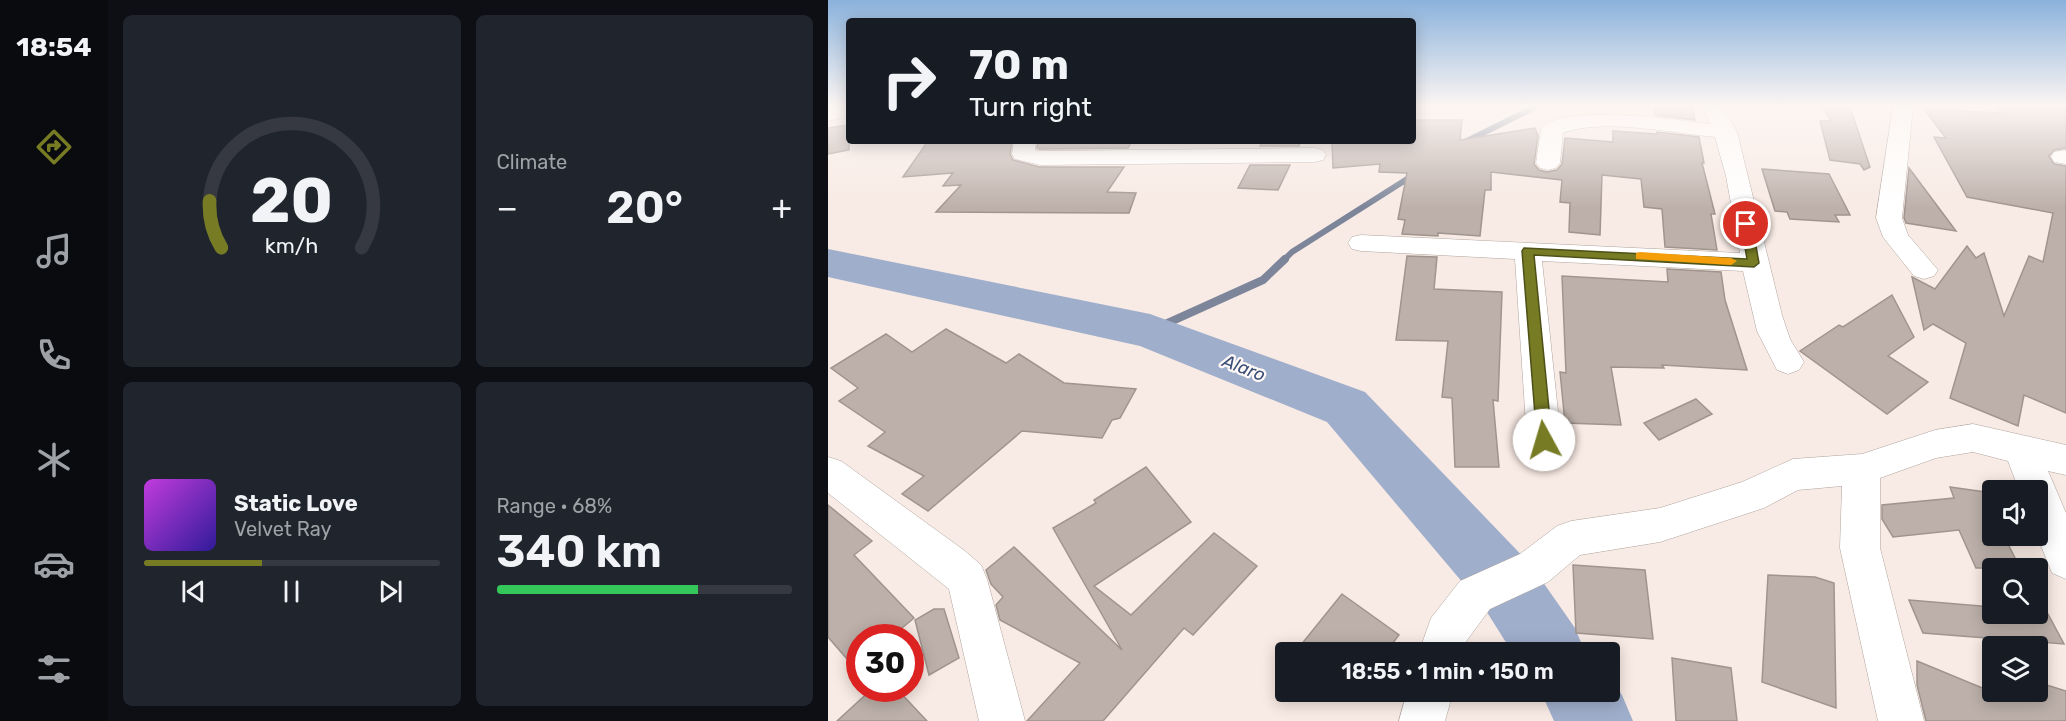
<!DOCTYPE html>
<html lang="en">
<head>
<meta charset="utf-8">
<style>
  body { margin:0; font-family:Rubik,sans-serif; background:#20242c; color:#f1f3f6; height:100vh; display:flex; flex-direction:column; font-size:22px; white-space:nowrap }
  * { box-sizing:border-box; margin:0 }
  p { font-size:20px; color:#9ea1a6 }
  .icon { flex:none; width:33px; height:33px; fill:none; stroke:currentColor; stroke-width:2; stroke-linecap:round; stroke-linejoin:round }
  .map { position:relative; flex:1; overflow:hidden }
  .panel { display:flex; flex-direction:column; gap:15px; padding:15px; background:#0d0f14; width:720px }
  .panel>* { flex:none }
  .banner { position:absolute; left:18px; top:18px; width:570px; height:126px; border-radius:6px; box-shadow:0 3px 15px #0003; background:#171b24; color:#f1f3f6; overflow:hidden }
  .buttons { position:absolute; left:1154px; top:480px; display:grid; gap:12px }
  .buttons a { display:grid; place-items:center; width:66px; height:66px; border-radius:6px; background:#171b24; box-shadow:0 3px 15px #0003; font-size:30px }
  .speed { position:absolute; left:18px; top:624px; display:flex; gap:12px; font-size:30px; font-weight:700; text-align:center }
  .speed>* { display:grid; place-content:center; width:78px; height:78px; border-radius:50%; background:#171b24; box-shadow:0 3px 15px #0003; line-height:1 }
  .speed .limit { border:9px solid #d22; background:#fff; color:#111 }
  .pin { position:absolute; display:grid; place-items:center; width:51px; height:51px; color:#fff; margin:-26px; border:3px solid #fff; border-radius:50%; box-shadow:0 2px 6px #0007 }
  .me { position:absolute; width:66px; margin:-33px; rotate:354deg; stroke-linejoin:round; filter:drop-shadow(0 0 4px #0008) }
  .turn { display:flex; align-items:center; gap:21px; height:126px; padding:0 24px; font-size:27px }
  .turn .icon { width:78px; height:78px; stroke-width:2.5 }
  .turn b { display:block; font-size:42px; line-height:51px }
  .big { font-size:45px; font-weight:600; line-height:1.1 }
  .panel .tile { flex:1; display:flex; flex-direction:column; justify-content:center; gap:9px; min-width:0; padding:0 21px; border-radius:9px; background:#20242c }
  .panel .dial { align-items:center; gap:0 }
  .dial svg { height:156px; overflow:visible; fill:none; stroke:#363941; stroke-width:7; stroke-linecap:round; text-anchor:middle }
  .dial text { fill:#f1f3f6; stroke:none }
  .song { display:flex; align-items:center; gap:18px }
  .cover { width:72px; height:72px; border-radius:9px; background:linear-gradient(135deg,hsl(290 70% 55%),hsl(250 70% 35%)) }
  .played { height:6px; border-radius:3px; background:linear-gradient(90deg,#767b24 40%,#363941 40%) }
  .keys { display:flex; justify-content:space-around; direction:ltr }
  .heat { display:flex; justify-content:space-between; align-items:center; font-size:33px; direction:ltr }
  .charge { height:9px; border-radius:4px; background:linear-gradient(90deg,#34c759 68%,#363941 0) }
  .panel .tiles { flex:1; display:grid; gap:15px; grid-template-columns:repeat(2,1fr) }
  .trip { position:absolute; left:447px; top:642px; width:345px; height:60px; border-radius:6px; background:#171b24; box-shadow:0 3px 15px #0003; font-weight:600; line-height:60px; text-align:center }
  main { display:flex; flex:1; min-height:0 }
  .menu { display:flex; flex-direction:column; width:108px; justify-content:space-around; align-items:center; background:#090b0e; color:#9ea1a6 }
  .menu .icon { width:42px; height:42px }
  .menu .current { color:#767b24 }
  .menu b { font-size:27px; color:#f1f3f6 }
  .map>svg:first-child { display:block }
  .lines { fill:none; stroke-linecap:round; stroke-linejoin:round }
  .stream-far1 { stroke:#7c8599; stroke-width:6 }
  .stream { stroke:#7c8599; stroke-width:8 }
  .river { fill:#9faecb; fill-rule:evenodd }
  .building { fill:#bdb0aa; stroke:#a0948e; stroke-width:1.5 }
  .minor-casing { stroke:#b0a49e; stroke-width:1 }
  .minor { fill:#fff; fill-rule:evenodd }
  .route { fill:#767b24; stroke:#4d5017; stroke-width:1.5 }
  .slow { fill:#f59e0b }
  .labels { text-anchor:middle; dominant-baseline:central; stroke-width:4.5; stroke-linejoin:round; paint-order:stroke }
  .water-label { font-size:18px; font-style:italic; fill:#3a4f79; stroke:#fff9f7 }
</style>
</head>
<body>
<main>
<nav class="menu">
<b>18:54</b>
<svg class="icon current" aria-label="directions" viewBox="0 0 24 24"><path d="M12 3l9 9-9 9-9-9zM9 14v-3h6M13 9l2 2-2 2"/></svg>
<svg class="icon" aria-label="music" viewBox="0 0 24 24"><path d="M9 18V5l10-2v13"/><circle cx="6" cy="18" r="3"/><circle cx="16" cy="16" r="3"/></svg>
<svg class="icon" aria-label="phone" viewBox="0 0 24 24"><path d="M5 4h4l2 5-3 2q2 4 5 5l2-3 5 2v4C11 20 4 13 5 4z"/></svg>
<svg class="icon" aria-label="climate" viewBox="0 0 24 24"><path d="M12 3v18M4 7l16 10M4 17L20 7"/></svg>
<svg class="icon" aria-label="car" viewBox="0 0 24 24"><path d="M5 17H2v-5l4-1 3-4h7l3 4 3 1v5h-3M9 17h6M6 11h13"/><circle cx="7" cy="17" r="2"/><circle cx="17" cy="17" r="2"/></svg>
<svg class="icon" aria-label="filters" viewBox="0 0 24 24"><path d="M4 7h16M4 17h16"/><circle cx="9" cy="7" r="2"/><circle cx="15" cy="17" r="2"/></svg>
</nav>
<section class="panel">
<div class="tiles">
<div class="tile dial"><svg viewBox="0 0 100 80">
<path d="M14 69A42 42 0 1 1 86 69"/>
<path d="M14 69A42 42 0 0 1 8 45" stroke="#767b24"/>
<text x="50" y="56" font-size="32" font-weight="700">20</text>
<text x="50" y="72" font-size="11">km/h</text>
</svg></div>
<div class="tile"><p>Climate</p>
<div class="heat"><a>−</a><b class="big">20°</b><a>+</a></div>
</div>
<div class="tile">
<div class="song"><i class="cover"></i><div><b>Static Love</b><p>Velvet Ray</p></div></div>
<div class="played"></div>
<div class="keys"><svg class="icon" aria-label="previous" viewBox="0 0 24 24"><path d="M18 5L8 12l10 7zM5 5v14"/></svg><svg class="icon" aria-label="pause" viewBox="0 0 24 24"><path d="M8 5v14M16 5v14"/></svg><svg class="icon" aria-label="next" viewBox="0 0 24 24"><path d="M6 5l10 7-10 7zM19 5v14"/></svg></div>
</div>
<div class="tile"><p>Range · 68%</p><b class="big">340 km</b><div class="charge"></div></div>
</div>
</section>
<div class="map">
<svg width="1238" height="721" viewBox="0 0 1238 721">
  <rect width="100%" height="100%" fill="#f8eae4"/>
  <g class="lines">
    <g class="stream-far1">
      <polyline points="633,144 707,107"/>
      <polyline points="456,260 464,252 587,174"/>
    </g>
    <polyline class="stream" points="322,331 435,280 457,259"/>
    <g class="river">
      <polygon points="0,249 322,314 537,392 703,565 747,628 757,652 684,652 657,609 499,422 312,346 0,277"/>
      <polygon points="782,677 794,695 805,721 726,721 713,692 782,692"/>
    </g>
  </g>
  <g class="building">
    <polygon points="826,107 864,107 867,120 827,115"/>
    <polygon points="994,107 1022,107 1042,167 1036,170 1032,164 1002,160 992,121 1003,121"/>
    <polygon points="1168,107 1238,107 1238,148 1226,150 1221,156 1226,164 1238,166 1238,413 1196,395 1190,426 1122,398 1138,343 1105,324 1096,330 1084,277 1107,289 1139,246 1148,258 1156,253 1176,316 1201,256 1215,262 1225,213 1139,197 1106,137 1118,138 1096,109 1174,113"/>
    <polygon points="585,120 634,120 632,140 707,128 710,136 706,164 711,170 719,172 729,170 734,164 737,138 785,142 785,131 829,134 829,132 871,137 876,163 874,163 887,214 883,214 889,250 837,247 834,209 816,207 813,179 774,175 772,235 741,232 742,203 732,202 734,180 663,172 663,190 657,190 652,236 610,233 610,236 574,234 577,220 570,219 579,173 551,172 552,164 505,168 504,141 585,144"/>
    <polygon points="21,125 21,150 0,154 0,128"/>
    <polygon points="100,141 184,141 182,154 185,160 211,167 296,167 279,192 308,193 301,213 108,212 133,185 115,186 125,173 75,177"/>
    <polygon points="210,141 304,141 300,148 212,149 209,148"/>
    <polygon points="435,141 473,141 471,146 432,146"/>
    <polygon points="422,165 462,165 450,190 410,188"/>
    <polygon points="1081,168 1128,231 1078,223 1076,218"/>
    <polygon points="934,169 1001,174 1022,215 1007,215 1011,222 962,219 959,212 947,211"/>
    <polygon points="579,256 609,257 606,289 674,292 670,401 665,400 671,467 627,467 624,398 614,397 620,341 568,340"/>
    <polygon points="839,269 893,272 897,300 919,370 834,365 836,368 783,367 793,425 737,423 732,372 738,373 734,276 840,282"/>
    <polygon points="1064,295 1086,337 1060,356 1100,382 1059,414 972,351 1011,325 1015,327"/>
    <polygon points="118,329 178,363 191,354 236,383 308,389 292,418 284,420 274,438 194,431 100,511 74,494 96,476 40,446 57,432 11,401 30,388 3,368 58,334 84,352"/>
    <polygon points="868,399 884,414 831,440 816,423"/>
    <polygon points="318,467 363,522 266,586 303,615 386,533 429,566 365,635 356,628 275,721 199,721 252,663 172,620 168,605 175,597 163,584 158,570 186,547 294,650 225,528 268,503 266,500"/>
    <polygon points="1122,487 1164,493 1164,536 1176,536 1192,568 1148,568 1131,530 1065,537 1054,519 1054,505 1126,498"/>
    <polygon points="0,505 44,541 26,555 86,618 62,638 32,638 32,674 0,637"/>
    <polygon points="745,565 817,570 825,639 748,633"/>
    <polygon points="940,575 987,577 1006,583 1008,708 934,682"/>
    <polygon points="514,594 571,635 558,652 470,652 468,651"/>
    <polygon points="1081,600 1164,607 1164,614 1220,614 1236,644 1095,633"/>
    <polygon points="106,609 116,609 131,658 101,675 87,620"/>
    <polygon points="844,658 903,668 909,721 848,721"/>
    <polygon points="1089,661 1164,692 1209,692 1209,682 1238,691 1238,721 1098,721 1089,685"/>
    <polygon points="45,688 68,688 99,721 9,721"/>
  </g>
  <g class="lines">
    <defs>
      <g id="minor">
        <polygon points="8,107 21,107 21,116 0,121 0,109"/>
        <path d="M 875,107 L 895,107 L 909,132 L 954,315 L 962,339 L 976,362 L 971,370 L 960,374 L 949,370 L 929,331 L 915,271 L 714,261 L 733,440 L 728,450 L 716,454 L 704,450 L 699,440 L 687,259 L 533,251 L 524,249 L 520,243 L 524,237 L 533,235 L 912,253 L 898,176 L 887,137 C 846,133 773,118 735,133 L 732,163 L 728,168 L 720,170 L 712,168 L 708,163 L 713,129 C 731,103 851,120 882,124 Z"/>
        <polygon points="1065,107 1085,107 1074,218 1080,235 1110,270 1106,276 1096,279 1086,276 1055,237 1048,218"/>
        <polygon points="186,141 208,141 207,150 212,151 487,148 495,150 498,155 495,160 487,162 212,165 187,159 184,154"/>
        <polygon points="1238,150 1238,164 1226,162 1223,157 1226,152"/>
        <polygon points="1145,424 1238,445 1238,475 1220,471 1238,513 1238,579 1224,573 1209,536 1209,490 1191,490 1180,461 1145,452 1108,458 1052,478 1052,548 1096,721 1050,721 1012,548 1014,486 970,490 936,508 832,542 752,555 720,582 662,609 637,643 635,652 591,652 603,618 632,581 692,554 729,526 743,521 832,508 914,482 965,459 1034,454 1107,430"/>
        <polygon points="0,457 13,461 137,551 153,565 159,579 197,721 151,721 121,589 0,493"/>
        <polygon points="579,692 625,692 617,721 571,721"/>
      </g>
    </defs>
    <use href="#minor" class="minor-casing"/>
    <use href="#minor" class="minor"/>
  </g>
  <linearGradient id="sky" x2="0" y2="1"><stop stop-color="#8bb2dc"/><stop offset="0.51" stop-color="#fcf6f3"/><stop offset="1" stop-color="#fcf6f3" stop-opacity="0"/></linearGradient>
  <rect width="1238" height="208" fill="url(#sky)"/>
  <polygon class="route" points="918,220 924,224 931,263 926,267 706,255 724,440 722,444 716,446 711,444 709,440 694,251 696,248 919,259 913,224"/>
  <polygon class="slow" points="812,252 903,258 909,261 903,265 808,259 808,253"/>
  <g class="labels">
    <g class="water-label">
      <text transform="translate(416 368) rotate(21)">Alaro</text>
    </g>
  </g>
</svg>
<div class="buttons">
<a><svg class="icon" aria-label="sound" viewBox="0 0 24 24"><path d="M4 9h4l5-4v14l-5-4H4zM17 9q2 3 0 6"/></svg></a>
<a><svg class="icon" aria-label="search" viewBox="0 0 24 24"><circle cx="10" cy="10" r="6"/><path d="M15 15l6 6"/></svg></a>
<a><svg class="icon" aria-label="layers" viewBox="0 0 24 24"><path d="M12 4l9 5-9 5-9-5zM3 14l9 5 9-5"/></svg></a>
</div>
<div class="speed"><div class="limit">30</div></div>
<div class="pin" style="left:918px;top:224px;background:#d93025"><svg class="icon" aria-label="arrive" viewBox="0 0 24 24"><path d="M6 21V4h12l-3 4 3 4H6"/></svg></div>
<svg class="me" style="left:716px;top:440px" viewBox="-20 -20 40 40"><circle r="19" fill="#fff"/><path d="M0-13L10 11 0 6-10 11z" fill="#767b24"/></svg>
<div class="trip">18:55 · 1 min · 150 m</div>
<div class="banner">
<div class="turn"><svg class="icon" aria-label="right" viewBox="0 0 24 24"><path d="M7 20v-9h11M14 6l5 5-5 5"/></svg><div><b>70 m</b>Turn right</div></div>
</div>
</div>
</main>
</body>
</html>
